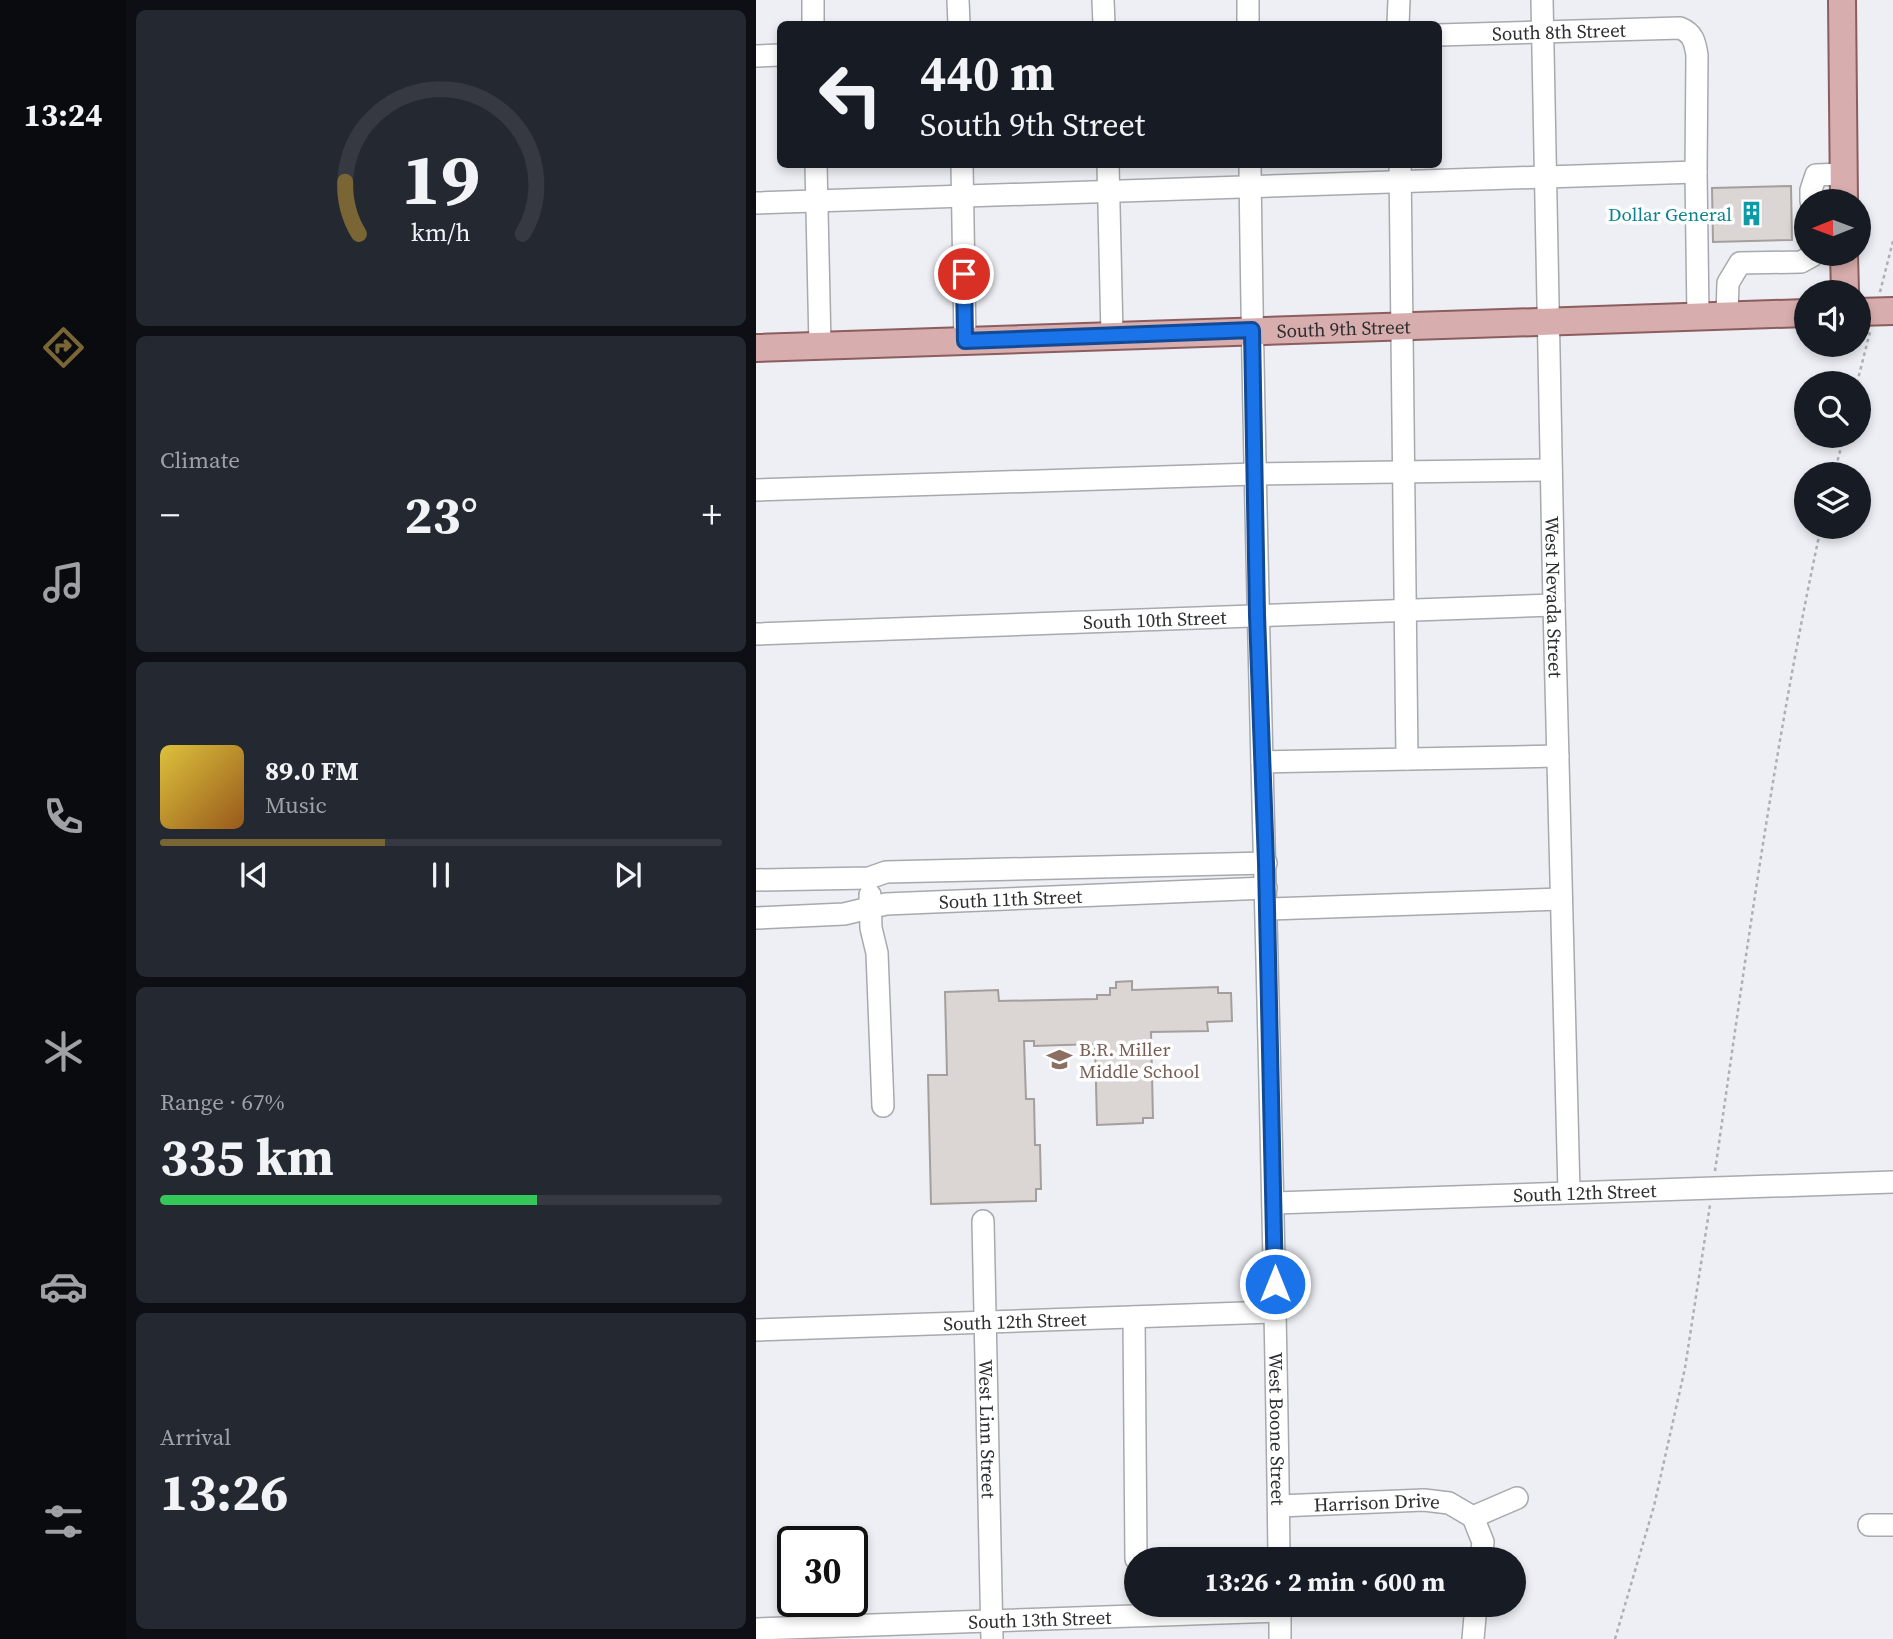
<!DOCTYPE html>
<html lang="en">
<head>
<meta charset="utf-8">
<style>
  body { margin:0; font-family:"Source Serif 4",serif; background:#242831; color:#f1f3f6; height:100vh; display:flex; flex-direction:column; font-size:26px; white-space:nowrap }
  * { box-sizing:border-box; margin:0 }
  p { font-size:23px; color:#9ea1a6 }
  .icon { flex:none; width:38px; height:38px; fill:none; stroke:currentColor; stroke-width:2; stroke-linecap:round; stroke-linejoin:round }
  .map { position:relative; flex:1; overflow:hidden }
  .side { display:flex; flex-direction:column; gap:10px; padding:10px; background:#0d0f14; width:630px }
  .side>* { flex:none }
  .banner { position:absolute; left:21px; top:21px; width:665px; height:147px; border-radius:10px; box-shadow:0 4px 10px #0003; background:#171b24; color:#f1f3f6; overflow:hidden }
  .needle { width:46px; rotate:269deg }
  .buttons { position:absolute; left:1038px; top:189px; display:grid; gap:14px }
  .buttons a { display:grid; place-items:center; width:77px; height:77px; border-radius:50%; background:#171b24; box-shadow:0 4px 10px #0003; font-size:35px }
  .speed { position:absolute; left:21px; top:1526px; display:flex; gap:14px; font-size:35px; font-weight:700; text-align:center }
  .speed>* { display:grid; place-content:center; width:91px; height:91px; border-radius:50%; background:#171b24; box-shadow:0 4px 10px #0003; line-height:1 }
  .speed .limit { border:4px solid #111; border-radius:10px; background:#fff; color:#111 }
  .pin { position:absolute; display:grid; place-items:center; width:60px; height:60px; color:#fff; margin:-30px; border:4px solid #fff; border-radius:50%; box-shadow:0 2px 7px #0007 }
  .me { position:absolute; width:77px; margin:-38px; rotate:0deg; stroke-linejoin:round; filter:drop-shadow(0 0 5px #0008) }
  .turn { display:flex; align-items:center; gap:24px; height:147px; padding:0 28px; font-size:32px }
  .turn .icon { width:91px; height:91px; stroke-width:2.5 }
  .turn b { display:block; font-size:49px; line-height:60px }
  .big { font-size:52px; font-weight:700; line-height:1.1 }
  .side .tile { flex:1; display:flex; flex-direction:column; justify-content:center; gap:10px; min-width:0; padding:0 24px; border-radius:10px; background:#242831 }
  .side .dial { align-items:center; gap:0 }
  .dial svg { height:182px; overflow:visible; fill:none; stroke:#363941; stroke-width:7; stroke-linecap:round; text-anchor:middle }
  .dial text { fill:#f1f3f6; stroke:none }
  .song { display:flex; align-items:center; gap:21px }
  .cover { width:84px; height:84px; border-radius:10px; background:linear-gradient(135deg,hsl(50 70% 55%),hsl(30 70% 35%)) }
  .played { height:7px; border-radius:4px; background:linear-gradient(90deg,#7a6635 40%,#363941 40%) }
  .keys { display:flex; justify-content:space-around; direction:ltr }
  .heat { display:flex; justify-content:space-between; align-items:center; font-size:38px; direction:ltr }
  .charge { height:10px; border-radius:5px; background:linear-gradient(90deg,#34c759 67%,#363941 0) }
  .trip { position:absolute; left:368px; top:1547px; width:402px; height:70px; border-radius:35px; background:#171b24; box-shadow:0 4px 10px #0003; font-weight:700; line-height:70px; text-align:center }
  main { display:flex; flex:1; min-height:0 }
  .tabs { display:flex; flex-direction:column; width:126px; justify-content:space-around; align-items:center; background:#090b0e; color:#9ea1a6 }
  .tabs .icon { width:49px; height:49px }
  .tabs .active { color:#7a6635 }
  .tabs b { font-size:32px; color:#f1f3f6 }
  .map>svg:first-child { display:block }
  .building { fill:#dbd6d3; stroke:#a49f9c; stroke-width:2 }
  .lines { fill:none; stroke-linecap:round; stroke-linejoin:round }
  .minor-casing { stroke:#a7a9ad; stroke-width:24 }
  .major-casing { stroke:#8b5d5e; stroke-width:30 }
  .path { stroke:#adafb3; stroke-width:2.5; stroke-dasharray:3.5 3.5; stroke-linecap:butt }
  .minor { stroke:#fff; stroke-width:21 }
  .major { stroke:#d8adad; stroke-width:26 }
  .route-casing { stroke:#114b97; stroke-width:18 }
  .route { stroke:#1a73e8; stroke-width:12 }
  .labels { text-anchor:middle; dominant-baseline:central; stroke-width:7; stroke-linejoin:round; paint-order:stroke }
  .street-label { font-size:19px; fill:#2c2d2f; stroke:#fff }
  .culture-label { font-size:19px; fill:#0d838f; stroke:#fff; text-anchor:end }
  .education-label { font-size:19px; fill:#785e54; stroke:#fff; text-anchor:start }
</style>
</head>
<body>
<main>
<nav class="tabs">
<b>13:24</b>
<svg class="icon active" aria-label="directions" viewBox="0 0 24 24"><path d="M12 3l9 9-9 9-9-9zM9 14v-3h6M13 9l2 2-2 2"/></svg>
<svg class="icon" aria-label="music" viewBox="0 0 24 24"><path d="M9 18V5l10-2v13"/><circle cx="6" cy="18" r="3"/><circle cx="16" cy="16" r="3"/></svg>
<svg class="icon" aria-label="phone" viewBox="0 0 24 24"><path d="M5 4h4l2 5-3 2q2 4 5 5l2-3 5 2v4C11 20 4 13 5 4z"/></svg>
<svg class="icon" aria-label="climate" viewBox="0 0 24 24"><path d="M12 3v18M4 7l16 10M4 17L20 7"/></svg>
<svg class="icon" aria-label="car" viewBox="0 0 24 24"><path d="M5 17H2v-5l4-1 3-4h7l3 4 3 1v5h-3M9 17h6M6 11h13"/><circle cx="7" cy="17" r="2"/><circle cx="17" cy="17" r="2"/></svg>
<svg class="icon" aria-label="filters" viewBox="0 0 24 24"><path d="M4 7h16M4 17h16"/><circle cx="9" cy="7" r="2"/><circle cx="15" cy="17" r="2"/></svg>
</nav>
<section class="side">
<div class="tile dial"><svg viewBox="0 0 100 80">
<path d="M14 69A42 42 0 1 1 86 69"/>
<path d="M14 69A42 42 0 0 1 8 46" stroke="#7a6635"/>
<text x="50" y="56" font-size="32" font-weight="700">19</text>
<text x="50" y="72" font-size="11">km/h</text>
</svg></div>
<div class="tile"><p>Climate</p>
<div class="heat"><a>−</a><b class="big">23°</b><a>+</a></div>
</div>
<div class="tile">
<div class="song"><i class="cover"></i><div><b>89.0 FM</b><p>Music</p></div></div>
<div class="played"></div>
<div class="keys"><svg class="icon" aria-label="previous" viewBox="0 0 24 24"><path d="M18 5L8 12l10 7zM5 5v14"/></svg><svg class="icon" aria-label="pause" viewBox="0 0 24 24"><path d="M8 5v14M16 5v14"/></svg><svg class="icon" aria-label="next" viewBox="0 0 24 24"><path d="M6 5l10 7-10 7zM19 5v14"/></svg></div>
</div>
<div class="tile"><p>Range · 67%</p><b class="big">335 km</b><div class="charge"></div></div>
<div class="tile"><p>Arrival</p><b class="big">13:26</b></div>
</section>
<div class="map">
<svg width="1137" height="1639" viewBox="0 0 1137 1639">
  <rect width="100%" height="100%" fill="#edeff4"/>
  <g class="building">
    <polygon points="1035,186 1036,240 957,242 956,188"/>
    <polygon points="376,981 376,990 462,987 462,993 475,993 476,1021 451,1022 452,1031 395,1032 397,1118 387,1118 387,1123 341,1125 339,1044 278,1046 278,1041 268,1041 270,1099 278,1099 279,1145 284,1145 285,1189 280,1189 280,1201 175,1204 172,1075 191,1075 189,992 242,990 243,1001 341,999 341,995 354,995 354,988 360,988 360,982"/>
  </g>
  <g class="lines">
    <defs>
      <g id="minor">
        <polyline points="57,0 57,24"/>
        <polyline points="202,0 203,24"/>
        <polyline points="347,0 348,24"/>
        <polyline points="492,0 492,24"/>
        <path id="s1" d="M 786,0 L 798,605 L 813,1192"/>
        <polyline points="642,24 643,0"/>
        <path id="s2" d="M 682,35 L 924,28 C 937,33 939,42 941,55 L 940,172 L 942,316"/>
        <polyline points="0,56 24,55"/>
        <polyline points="60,164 64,346"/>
        <polyline points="206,164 209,341"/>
        <polyline points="352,164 356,335"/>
        <path id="s3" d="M 494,164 C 499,630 518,1094 523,1559"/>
        <polyline points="644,164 651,759"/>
        <polyline points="1055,201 1055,190 1060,175 1088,174"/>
        <polyline points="0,203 940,172"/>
        <polyline points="971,315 972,283 984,263 1045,262 1056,256 1056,254"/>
        <polyline points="0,490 498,474 795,470"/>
        <path id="s4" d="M 0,634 L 798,605"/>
        <polyline points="506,762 802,756"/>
        <polyline points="0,880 113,878 130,872 510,863"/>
        <polyline points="114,895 115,928 121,953 127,1106"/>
        <polyline points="511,909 805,899"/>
        <path id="s5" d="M 0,918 L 88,914 L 130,904 L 510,888"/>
        <path id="s6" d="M 519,1203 L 1137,1182"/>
        <path id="s7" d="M 227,1221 L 236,1639"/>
        <polyline points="378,1317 380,1559"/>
        <path id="s8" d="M 0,1330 L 519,1312"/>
        <path id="s9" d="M 523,1506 L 668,1500 L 693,1503 L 717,1517"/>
        <polyline points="1113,1525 1137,1525"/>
        <polyline points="725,1559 727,1542 717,1517 761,1498"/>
        <polyline points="524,1605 524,1639"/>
        <path id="s10" d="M 0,1629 L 524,1611"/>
        <polyline points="717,1639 720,1605"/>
      </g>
      <g id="major">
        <polyline points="1086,0 1088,201"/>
        <polyline points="1088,254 1089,292"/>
        <polyline points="1102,312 1137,311"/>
        <path id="s11" d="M 0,348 L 1050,313"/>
      </g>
    </defs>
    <use href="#minor" class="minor-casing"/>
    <use href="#major" class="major-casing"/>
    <g class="path">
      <polyline points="1124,292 1137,241"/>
      <polyline points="1101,383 1114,332"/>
      <polyline points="1078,474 1088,436"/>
      <path d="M 959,1171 C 990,955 1019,740 1065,527"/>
      <polyline points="859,1639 898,1506 929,1368 954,1205"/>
    </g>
    <use href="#minor" class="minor"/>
    <use href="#major" class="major"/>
  </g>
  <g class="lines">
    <defs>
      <polyline id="route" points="208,274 209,341 496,330 501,615 510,863 519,1284"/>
    </defs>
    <use href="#route" class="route-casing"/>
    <use href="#route" class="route"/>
  </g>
  <defs>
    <symbol id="building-bare" viewBox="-9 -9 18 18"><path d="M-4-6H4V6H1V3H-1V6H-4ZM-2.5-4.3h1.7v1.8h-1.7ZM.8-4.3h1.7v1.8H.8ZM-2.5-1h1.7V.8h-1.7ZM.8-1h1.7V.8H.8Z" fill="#0f9aa8" stroke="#fff" stroke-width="2.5" paint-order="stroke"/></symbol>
    <symbol id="school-bare" viewBox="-9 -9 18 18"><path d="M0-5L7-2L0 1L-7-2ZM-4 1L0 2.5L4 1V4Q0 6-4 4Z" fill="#8d6e63" stroke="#fff" stroke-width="2.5" paint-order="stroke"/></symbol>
  </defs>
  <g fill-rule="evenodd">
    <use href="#building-bare" x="978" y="196" width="35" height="35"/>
    <use href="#school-bare" x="286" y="1042" width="35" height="35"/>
  </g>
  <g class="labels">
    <g class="street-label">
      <text stroke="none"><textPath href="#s2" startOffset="121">South 8th Street</textPath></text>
      <text stroke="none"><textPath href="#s11" startOffset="588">South 9th Street</textPath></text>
      <text stroke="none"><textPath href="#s1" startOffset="597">West Nevada Street</textPath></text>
      <text stroke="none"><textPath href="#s4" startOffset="399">South 10th Street</textPath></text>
      <text stroke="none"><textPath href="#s5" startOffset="256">South 11th Street</textPath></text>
      <text stroke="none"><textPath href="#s6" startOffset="310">South 12th Street</textPath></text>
      <text stroke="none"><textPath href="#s8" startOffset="259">South 12th Street</textPath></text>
      <text stroke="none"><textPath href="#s3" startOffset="1265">West Boone Street</textPath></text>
      <text stroke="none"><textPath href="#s7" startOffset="208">West Linn Street</textPath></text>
      <text stroke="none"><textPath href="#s9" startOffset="98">Harrison Drive</textPath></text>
      <text stroke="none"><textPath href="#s10" startOffset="284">South 13th Street</textPath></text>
    </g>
    <g class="culture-label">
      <text x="976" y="214">Dollar General</text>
    </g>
    <g class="education-label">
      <text x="323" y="1049">B.R. Miller<tspan x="323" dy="22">Middle School</tspan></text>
    </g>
  </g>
</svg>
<div class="buttons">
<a><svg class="needle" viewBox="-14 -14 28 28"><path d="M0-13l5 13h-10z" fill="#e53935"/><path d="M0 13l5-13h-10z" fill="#9ea1a6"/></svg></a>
<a><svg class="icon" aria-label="sound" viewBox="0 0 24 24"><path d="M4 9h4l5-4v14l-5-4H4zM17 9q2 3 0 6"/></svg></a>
<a><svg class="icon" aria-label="search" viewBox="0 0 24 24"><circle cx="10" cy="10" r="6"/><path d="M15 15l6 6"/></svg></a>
<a><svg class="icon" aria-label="layers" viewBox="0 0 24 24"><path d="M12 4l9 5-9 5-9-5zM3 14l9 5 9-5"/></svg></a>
</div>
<div class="speed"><div class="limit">30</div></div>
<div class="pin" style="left:208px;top:274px;background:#d93025"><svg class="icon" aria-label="arrive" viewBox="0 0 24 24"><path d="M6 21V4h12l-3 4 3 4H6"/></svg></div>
<svg class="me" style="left:519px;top:1284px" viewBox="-20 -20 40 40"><circle r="17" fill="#1a73e8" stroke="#fff" stroke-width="3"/><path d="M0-11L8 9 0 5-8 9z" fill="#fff"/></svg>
<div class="trip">13:26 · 2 min · 600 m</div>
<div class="banner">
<div class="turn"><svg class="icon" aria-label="left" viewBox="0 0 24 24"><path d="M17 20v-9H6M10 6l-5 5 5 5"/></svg><div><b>440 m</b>South 9th Street</div></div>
</div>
</div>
</main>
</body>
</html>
